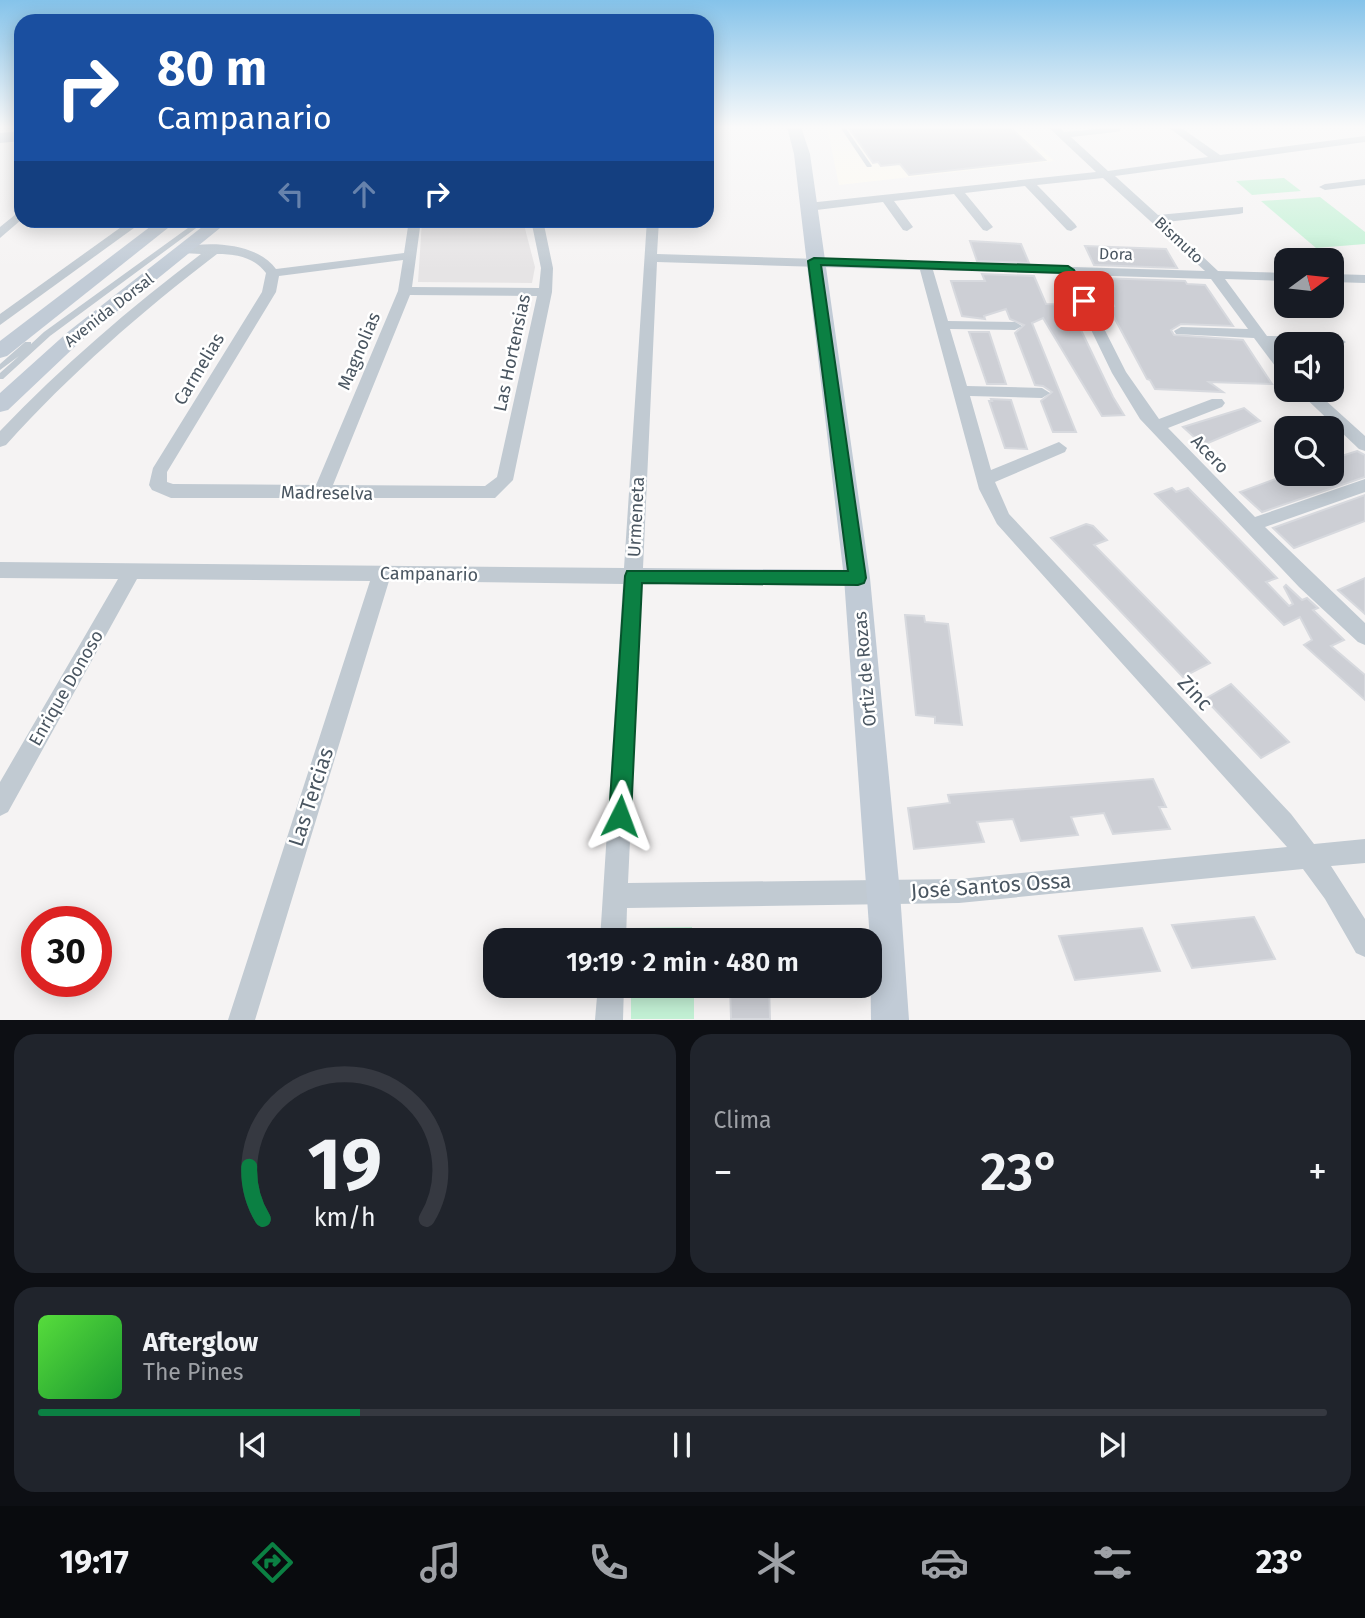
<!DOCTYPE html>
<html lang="es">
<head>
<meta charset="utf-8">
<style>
  body { margin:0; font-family:"Fira Sans",sans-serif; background:#20242c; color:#f1f3f6; height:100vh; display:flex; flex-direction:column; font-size:26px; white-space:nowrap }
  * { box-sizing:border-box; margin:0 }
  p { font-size:23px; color:#9ea1a6 }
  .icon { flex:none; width:38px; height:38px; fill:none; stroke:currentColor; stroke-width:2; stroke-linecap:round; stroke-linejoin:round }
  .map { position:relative; height:1020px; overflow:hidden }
  .side { display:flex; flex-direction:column; gap:14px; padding:14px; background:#0d0f14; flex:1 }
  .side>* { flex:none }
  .banner { position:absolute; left:14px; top:14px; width:700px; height:214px; border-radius:21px; box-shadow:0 4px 18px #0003; background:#1a4fa0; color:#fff; overflow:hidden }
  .needle { width:46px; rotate:75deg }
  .fabs { position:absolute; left:1274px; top:248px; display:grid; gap:14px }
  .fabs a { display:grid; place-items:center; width:70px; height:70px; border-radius:14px; background:#171b24; box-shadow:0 4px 18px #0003; font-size:35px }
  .speed { position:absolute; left:21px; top:906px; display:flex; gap:14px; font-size:35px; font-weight:700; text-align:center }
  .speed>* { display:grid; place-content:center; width:91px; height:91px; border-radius:50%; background:#171b24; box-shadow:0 4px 18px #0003; line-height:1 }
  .speed .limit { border:10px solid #d22; background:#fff; color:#111 }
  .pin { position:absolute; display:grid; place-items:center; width:60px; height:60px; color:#fff; margin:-30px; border-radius:14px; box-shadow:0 4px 10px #0006 }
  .me { position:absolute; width:77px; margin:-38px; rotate:3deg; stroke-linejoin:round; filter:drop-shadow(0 0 5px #0008) }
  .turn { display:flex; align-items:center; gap:24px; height:147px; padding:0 28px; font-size:32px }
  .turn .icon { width:91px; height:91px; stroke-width:2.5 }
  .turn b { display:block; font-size:49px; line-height:60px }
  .lanes { display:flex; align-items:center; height:66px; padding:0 28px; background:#0003; justify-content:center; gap:35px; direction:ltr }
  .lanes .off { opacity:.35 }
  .big { font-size:52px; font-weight:600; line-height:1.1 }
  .side .card { flex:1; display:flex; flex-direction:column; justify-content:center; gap:10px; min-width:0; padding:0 24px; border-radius:21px; background:#20242c }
  .side .dial { align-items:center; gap:0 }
  .dial svg { height:182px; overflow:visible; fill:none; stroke:#363941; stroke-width:7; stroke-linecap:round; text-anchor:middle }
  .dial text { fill:#f1f3f6; stroke:none }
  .song { display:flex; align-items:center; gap:21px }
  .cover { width:84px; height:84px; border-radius:10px; background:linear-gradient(135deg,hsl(110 70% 55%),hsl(130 70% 35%)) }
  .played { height:7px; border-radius:4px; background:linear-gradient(90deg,#0b8043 25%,#363941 25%) }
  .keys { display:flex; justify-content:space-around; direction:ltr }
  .heat { display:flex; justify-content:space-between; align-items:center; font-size:38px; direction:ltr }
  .side .tiles { flex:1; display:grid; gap:14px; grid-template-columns:1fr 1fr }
  .card:last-child { grid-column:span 2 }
  .trip { position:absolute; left:483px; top:928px; width:399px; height:70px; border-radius:21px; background:#171b24; box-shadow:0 4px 18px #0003; font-weight:600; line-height:70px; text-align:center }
  .tabs { display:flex; height:112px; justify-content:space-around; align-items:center; background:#090b0e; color:#9ea1a6 }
  .tabs .icon { width:49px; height:49px }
  .tabs .current { color:#0b8043 }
  .tabs b { font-size:32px; color:#f1f3f6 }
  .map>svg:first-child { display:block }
  .commercial { fill:#fdf9ef }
  .education { fill:#e6e4e5 }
  .green { fill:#c3f1d5 }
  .building { fill:#cdcfd5; stroke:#d7d9de; stroke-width:2 }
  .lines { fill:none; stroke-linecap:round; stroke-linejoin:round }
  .lane { fill:#c1cad2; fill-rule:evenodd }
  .street { fill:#c1cad2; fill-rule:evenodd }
  .secondary { fill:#c1cbd6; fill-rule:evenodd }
  .primary { fill:#b3c2d1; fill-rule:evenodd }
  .route { fill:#0b8043; stroke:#07532c; stroke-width:2 }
  .labels { text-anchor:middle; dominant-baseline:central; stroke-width:5; stroke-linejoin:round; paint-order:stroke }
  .far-street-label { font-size:16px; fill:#4a5661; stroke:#fff }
  .street-label { font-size:18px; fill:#4a5661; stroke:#fff }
  .near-street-label { font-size:21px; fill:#4a5661; stroke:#fff }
</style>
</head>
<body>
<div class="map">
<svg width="1365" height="1020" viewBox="0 0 1365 1020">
  <rect width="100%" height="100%" fill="#f5f3f3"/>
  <polygon class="commercial" points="827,127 1018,127 1054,161 839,185"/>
  <polygon class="education" points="422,221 523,221 535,267 532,283 418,282"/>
  <g class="green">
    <polygon points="1284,178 1301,191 1252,195 1236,181"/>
    <polygon points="1320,197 1365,232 1365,244 1316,248 1261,201"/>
    <polygon points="692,927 693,940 632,940 632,928"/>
    <rect x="631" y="985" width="63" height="34"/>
  </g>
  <g class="building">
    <polygon points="1010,127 1045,160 909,175 900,164 881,166 878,162 873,163 849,128"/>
    <polygon points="970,241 1021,244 1029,263 977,261"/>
    <polygon points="1085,246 1166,249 1177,268 1094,265"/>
    <polygon points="982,274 1034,276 1046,304 1069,305 1113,397 1124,415 1102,416 1043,318 1032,323 1076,432 1053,432 1041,401 1052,392 1043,386 1035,385 1015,333 1024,325 1010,319 1006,309 984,316 985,319 962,316 951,281 985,281"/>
    <polygon points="1100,278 1185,281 1187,284 1205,285 1233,326 1181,324 1171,330 1174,335 1243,340 1272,384 1209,382 1223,392 1155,389 1150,380 1147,379 1108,306 1114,306"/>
    <polygon points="969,332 989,332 1006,384 987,384"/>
    <polygon points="991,399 1011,400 1027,449 1005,448 989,401 992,401"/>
    <polygon points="1244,408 1260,421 1203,445 1183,427"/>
    <polygon points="1357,451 1365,455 1365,477 1262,512 1240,492 1289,474 1332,474 1332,459"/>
    <polygon points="1172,488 1176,492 1188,488 1220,520 1277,578 1266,582 1289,606 1293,604 1284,587 1286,585 1302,600 1307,598 1318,608 1313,610 1344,640 1331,646 1365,675 1365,700 1304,645 1312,640 1300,617 1284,625 1155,494"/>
    <polygon points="1365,495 1365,521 1294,548 1273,528"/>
    <polygon points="1086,524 1093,526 1107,540 1094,545 1210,663 1183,677 1051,538"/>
    <polygon points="1365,578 1365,614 1338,590"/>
    <polygon points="905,615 924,616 925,622 948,624 962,725 935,723 935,717 916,715"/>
    <polygon points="1231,684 1289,742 1261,758 1205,699"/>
    <polygon points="1153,779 1166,807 1159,807 1170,829 1113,834 1104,813 1071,817 1078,835 1021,841 1013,819 977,822 984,842 914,849 908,808 950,803 948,795"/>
    <polygon points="1254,917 1275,959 1192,968 1172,925"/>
    <polygon points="1142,928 1160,971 1075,980 1059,936"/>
    <polygon points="730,985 769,985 770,1019 731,1019"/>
  </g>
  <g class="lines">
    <g class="lane">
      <polygon points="840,127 845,127 872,166 871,167 867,167"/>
      <polygon points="199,220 207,220 50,336 3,379 0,379 0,373 19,356 0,370 0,364 25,342 31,342 31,344 44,332"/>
    </g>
    <g class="street">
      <path d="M 1048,127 L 1060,127 L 1064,132 L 1120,127 L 1120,131 L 1116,132 L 1071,137 L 1108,171 L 1208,157 L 1168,127 L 1180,127 L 1220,155 L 1365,136 L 1365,142 L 1115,176 L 1158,215 L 1243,207 L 1243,213 L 1239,214 L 1166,222 L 1218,271 L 1286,273 L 1286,281 L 1225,279 L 1267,336 L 1339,337 L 1346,342 L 1339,347 L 1274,345 L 1286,361 L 1286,376 L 1281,374 L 1254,338 L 1176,334 L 1174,331 L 1181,327 L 1248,329 L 1211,279 L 1077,275 L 1126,372 L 1159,419 L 1212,399 L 1222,399 L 1225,403 L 1222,407 L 1168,428 L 1255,517 L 1365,479 L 1365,492 L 1265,527 L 1365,623 L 1365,645 L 1358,642 L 1299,587 L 1140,419 L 1112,373 L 1064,274 L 933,270 L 948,321 L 1015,322 L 1022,326 L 1015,330 L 950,329 L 967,386 L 1042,388 L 1050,393 L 1042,398 L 970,396 L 991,470 L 1059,442 L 1067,448 L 1065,452 L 995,482 L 1009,514 L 1291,814 L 1314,844 L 1365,839 L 1365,863 L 1331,866 L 1365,919 L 1365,957 L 1356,953 L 1325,899 L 1303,869 L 959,903 L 627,908 L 626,940 L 600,940 L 623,584 L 389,581 L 255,1020 L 228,1020 L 370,581 L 137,579 L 8,812 L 0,816 L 0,782 L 118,579 L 0,578 L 0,562 L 624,568 L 647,220 L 659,220 L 657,254 L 1205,271 L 1103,178 L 1037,185 L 1075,224 L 1077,227 L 1071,231 L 1067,230 L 1025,186 L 965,193 L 993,227 L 987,231 L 983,230 L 954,194 L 894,201 L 913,227 L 907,231 L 903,230 L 883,202 L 808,211 L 802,207 L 808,203 L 1096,172 ZM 657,262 L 920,270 L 979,489 L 997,524 L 1287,847 L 959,879 L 628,883 L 642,584 L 857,586 L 864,584 L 866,578 L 864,572 L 857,570 L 643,568 Z"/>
      <polygon points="1365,179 1365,185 1325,190 1319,187 1325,184"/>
      <polygon points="21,210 21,220 0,238 0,227"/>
      <polygon points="131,220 145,220 0,325 0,314"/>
      <path d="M 409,220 L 421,220 L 412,287 L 539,288 L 541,268 L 531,220 L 543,220 L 553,268 L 552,292 L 513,480 L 495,498 L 171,498 L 152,490 L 149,485 L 153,468 L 262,292 L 266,273 C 254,257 236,254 217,254 C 141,312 70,374 6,445 L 0,447 L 0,431 C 62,366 130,308 201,254 L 182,253 L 182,247 C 211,241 257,243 276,269 L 404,253 ZM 403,260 L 398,291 L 316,485 L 173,484 L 167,482 L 167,472 L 276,292 L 279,276 ZM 410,295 L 537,296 L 497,477 L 485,486 L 333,485 Z"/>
      <polygon points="1332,274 1365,275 1365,283 1332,282"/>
      <polygon points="1297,390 1314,390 1365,436 1365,451 1359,449"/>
      <polygon points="598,985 624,985 623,1020 595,1020"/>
    </g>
    <g class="secondary">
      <polygon points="787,127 801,127 810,154 870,578 900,893 909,1020 871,1020 870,940 844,578 794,154"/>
      <polygon points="159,220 178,220 7,356 0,358 0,341"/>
      <polygon points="211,220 230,220 83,339 8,410 0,412 0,393 69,331"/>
    </g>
    <polygon class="primary" points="21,131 21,141 0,143 0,133"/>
  </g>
  <linearGradient id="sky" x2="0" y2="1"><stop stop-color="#85c3ea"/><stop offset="0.47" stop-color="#fafafa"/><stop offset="1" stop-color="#fafafa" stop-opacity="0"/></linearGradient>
  <rect width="1365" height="270" fill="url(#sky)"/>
  <polygon class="route" points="814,258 1068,266 1074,270 1090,301 1084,305 1079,304 1064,273 821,265 866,578 864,583 858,585 642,583 631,816 628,823 620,826 613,823 609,816 625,576 627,571 848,571 808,261"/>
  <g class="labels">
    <g class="far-street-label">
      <text transform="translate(1179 240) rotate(43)">Bismuto</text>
      <text transform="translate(1116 254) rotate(2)">Dora</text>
      <text transform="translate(109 310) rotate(-38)">Avenida Dorsal</text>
    </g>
    <g class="street-label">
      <text transform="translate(359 351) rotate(-67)">Magnolias</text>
      <text transform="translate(512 353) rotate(-78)">Las Hortensias</text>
      <text transform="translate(199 369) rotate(-59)">Carmelias</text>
      <text transform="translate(1210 454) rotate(46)">Acero</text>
      <text transform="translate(327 493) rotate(1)">Madreselva</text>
      <text transform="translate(636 517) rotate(-87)">Urmeneta</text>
      <text transform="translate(429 574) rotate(1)">Campanario</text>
      <text transform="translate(865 669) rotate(-95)">Ortiz de Rozas</text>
      <text transform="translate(66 688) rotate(-60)">Enrique Donoso</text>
    </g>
    <g class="near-street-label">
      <text transform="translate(1195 693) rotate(47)">Zinc</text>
      <text transform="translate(311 797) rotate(-72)">Las Tercias</text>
      <text transform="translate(991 886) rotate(-4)">José Santos Ossa</text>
    </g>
  </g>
</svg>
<div class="fabs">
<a><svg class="needle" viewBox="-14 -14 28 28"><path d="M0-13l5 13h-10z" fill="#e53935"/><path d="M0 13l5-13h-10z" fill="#9ea1a6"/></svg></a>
<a><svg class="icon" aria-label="sound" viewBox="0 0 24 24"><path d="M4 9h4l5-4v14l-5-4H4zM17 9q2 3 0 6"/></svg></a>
<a><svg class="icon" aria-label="search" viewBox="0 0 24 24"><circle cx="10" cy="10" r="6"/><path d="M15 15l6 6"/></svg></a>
</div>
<div class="speed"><div class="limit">30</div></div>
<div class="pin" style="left:1084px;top:301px;background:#d93025"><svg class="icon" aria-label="arrive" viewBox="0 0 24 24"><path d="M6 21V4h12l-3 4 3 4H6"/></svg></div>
<svg class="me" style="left:620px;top:816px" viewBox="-20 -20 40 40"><path d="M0-17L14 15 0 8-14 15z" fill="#0b8043" stroke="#fff" stroke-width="4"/></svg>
<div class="trip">19:19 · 2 min · 480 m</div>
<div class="banner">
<div class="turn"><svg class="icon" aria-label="right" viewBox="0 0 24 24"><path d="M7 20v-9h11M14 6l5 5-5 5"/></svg><div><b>80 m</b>Campanario</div></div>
<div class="lanes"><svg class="icon off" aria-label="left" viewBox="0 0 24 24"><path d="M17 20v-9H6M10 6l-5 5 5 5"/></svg><svg class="icon off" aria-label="ahead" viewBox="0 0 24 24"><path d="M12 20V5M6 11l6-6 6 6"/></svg><svg class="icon" aria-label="right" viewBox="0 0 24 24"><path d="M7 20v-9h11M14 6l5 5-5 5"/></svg></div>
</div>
</div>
<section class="side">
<div class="tiles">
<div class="card dial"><svg viewBox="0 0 100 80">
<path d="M14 69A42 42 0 1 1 86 69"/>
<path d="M14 69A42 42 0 0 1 8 46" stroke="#0b8043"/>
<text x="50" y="56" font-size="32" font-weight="700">19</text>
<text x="50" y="72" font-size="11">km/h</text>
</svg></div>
<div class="card"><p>Clima</p>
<div class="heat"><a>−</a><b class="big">23°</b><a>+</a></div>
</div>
<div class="card">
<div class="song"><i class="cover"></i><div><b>Afterglow</b><p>The Pines</p></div></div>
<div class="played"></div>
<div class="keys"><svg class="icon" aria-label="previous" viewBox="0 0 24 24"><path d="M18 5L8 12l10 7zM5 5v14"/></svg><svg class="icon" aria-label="pause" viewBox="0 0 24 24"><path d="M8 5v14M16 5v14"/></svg><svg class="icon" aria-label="next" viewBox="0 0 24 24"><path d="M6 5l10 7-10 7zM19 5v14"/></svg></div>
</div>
</div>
</section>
<nav class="tabs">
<b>19:17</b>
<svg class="icon current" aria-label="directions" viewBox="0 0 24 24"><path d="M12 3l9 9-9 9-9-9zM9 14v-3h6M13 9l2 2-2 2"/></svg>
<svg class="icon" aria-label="music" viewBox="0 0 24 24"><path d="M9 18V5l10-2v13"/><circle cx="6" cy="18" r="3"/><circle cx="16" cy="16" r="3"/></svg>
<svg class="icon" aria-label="phone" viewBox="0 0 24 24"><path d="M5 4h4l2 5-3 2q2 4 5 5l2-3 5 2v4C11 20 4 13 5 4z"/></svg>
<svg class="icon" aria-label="climate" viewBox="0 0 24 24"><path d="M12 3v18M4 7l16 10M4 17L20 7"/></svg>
<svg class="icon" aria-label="car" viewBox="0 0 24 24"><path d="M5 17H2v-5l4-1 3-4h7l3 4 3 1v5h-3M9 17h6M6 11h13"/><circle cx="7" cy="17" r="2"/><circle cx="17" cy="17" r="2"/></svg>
<svg class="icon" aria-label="filters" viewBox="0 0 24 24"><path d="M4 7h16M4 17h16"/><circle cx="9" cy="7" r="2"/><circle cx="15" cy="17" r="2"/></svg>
<b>23°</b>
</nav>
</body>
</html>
